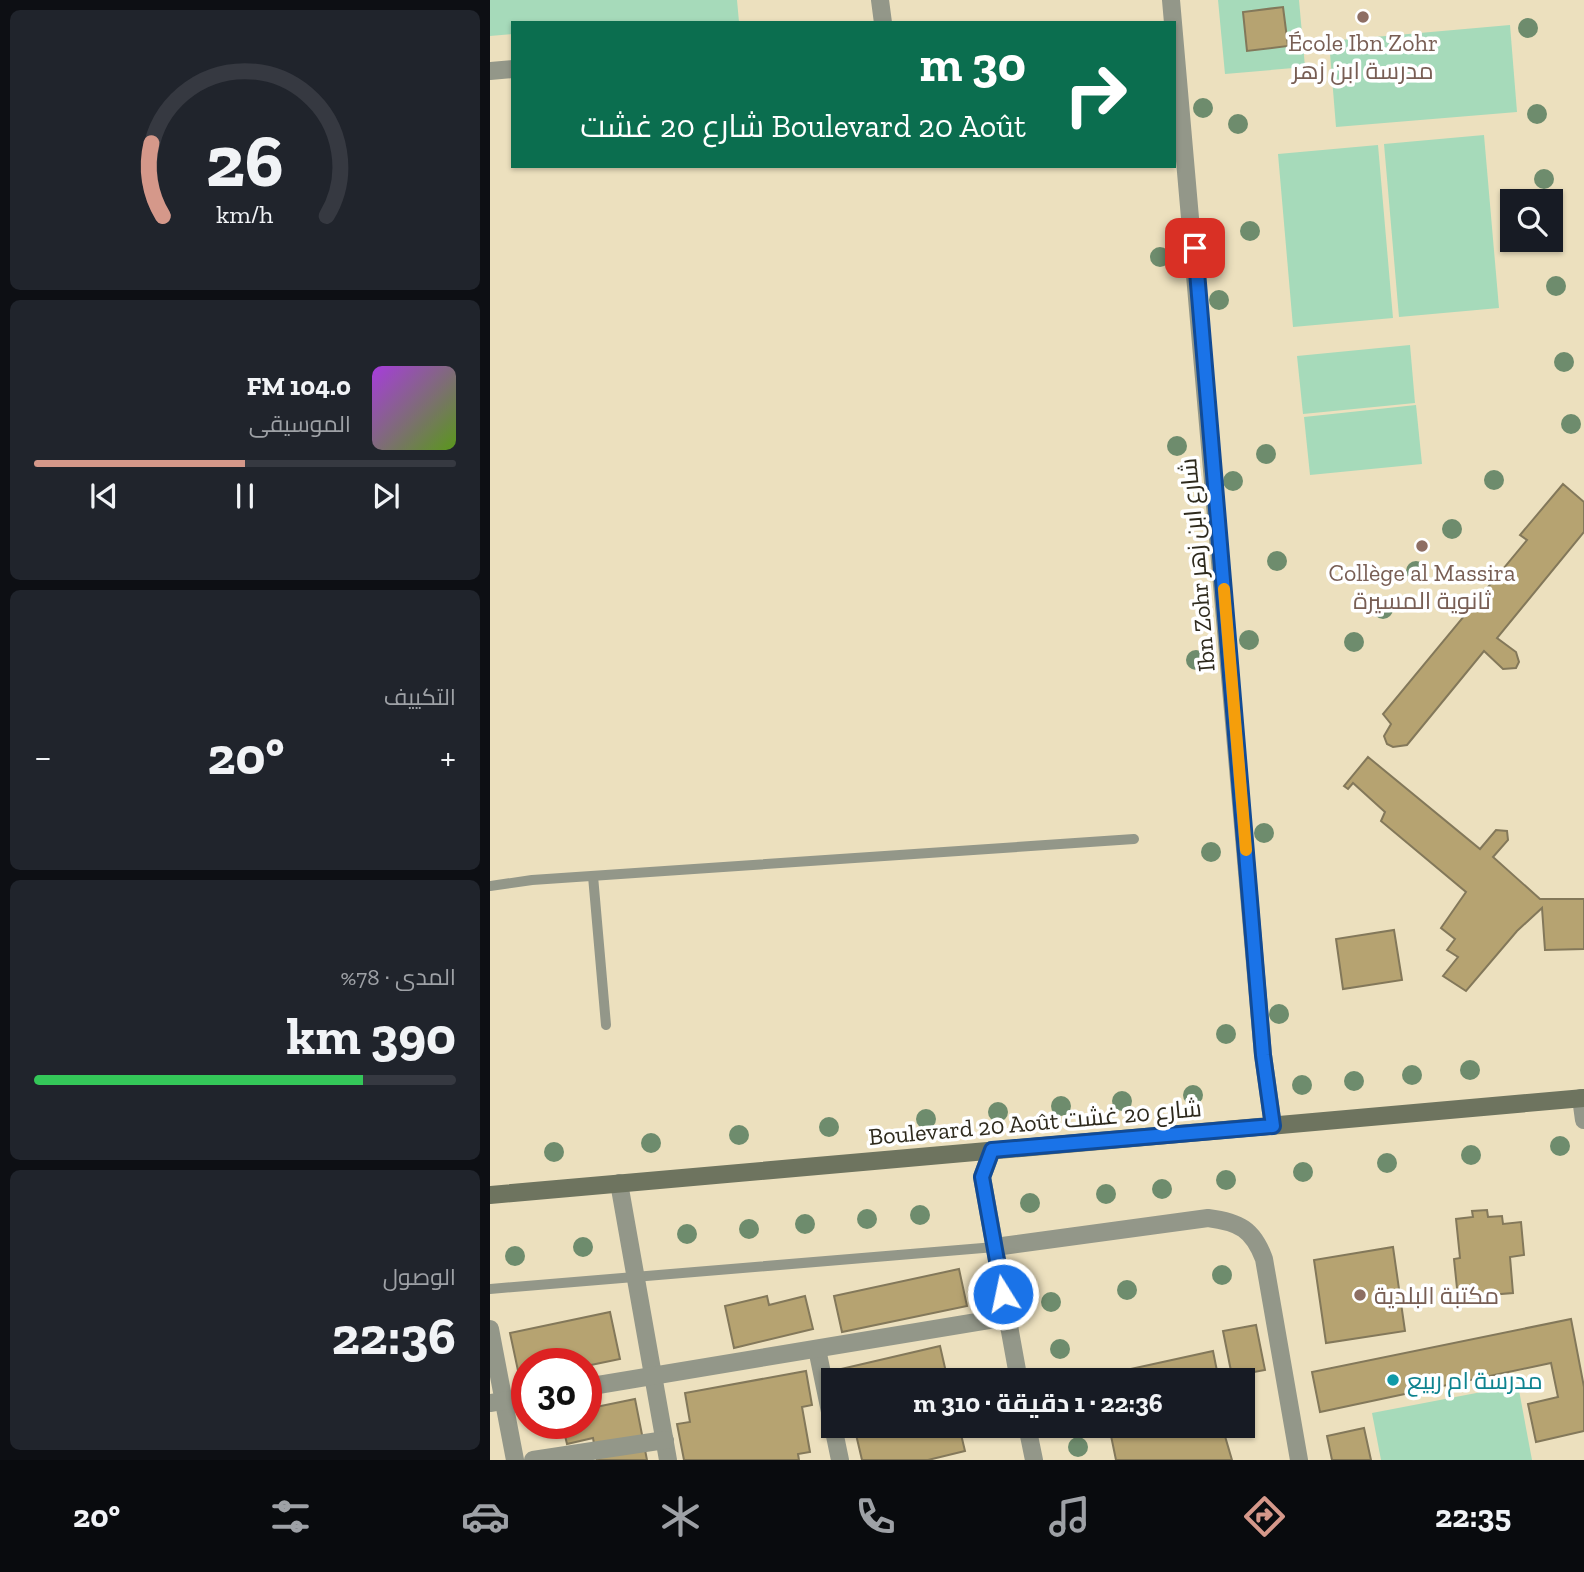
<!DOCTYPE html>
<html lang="ar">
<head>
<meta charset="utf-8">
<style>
  body { margin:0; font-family:"Zilla Slab",Cairo,serif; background:#20242c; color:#f1f3f6; direction:rtl; height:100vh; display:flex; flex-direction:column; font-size:26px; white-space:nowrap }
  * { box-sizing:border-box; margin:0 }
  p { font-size:23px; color:#9ea1a6 }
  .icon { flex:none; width:38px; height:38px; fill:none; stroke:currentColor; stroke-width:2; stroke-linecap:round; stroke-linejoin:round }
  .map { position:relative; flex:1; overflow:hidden; direction:ltr }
  .side { display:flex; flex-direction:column; gap:10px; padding:10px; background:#0d0f14; width:490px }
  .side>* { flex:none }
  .hud { position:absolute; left:21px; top:21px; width:665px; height:147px; border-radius:0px; box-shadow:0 2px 5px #0004; direction:rtl; background:#0b6e4f; color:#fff; overflow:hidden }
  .tools { position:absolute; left:1010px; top:189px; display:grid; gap:14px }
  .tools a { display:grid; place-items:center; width:63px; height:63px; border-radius:0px; background:#171b24; box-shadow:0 2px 5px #0004; font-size:35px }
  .speed { position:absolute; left:21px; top:1348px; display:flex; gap:14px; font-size:35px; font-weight:700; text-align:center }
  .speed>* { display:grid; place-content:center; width:91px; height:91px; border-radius:50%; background:#171b24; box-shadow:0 2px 5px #0004; line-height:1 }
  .speed .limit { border:10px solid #d22; background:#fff; color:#111 }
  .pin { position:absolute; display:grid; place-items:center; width:60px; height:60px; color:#fff; margin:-30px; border-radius:14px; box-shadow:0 4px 10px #0006 }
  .me { position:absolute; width:77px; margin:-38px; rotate:350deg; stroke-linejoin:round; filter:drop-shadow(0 0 5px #0008) }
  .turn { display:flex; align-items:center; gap:24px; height:147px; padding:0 35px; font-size:32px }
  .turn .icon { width:91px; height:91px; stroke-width:2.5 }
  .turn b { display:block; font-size:49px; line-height:60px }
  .big { font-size:52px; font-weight:700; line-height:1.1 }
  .side .card { flex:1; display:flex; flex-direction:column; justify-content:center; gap:10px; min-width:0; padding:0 24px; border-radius:10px; background:#20242c }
  .side .dial { align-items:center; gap:0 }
  .dial svg { height:182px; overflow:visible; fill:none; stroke:#363941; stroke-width:7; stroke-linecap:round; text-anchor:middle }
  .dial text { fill:#f1f3f6; stroke:none }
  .song { display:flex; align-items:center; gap:21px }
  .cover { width:84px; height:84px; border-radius:10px; background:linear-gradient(135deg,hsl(280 70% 55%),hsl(90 70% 35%)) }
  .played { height:7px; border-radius:4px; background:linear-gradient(90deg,#d5988a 50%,#363941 50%) }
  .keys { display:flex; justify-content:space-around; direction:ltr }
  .heat { display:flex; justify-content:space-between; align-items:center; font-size:38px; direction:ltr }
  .charge { height:10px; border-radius:5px; background:linear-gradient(90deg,#34c759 78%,#363941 0) }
  .trip { position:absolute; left:331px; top:1368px; width:434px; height:70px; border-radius:0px; background:#171b24; box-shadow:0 2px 5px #0004; font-weight:700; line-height:70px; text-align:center; direction:rtl }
  .tab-bar { display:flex; height:112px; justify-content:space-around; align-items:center; background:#090b0e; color:#9ea1a6 }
  .tab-bar .icon { width:49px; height:49px }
  .tab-bar .selected { color:#d5988a }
  .tab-bar b { font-size:32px; color:#f1f3f6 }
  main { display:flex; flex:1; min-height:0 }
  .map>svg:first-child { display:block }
  .green { fill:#a6daba }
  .building { fill:#b6a371; stroke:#83785a; stroke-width:2 }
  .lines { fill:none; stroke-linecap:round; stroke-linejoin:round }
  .lane { stroke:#939789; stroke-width:10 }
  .street { stroke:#939789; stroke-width:18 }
  .secondary { stroke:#6e745f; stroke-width:18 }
  .tree { fill:#6e8c6d }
  .route-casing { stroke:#114b97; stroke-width:18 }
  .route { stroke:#1a73e8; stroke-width:12 }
  .slow { stroke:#f59e0b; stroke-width:12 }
  .education-dot { fill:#8d6e63; stroke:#fff; stroke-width:2.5 }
  .culture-dot { fill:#0f9aa8; stroke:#fff; stroke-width:2.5 }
  .labels { text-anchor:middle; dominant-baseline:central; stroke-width:7; stroke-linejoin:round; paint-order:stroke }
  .education-label { font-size:24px; fill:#785e54; stroke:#fff }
  .street-label { font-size:24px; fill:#2e2a1d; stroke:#fff }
  .culture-label { font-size:24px; fill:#0d838f; stroke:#fff; text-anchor:start }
</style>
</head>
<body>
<main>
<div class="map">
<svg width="1094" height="1460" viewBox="0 0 1094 1460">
  <rect width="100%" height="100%" fill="#ece0be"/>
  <g class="green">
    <polygon points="0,0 247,0 249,22 23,23 23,34 0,36"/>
    <polygon points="728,0 809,0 815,67 735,74"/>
    <polygon points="1020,25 1027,112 846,127 839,41"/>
    <polygon points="994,135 1009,308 909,317 894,144"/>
    <polygon points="888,145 903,318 803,327 788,154"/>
    <polygon points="920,345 925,403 813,414 807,356"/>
    <polygon points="926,405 932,464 820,475 814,417"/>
    <polygon points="1028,1385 1042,1460 891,1460 882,1413"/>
  </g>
  <g class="building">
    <polygon points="793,7 798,46 757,51 753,12"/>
    <polygon points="1073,484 1094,502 1094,532 1007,638 1026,652 1029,662 1026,668 1013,669 994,651 917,745 903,747 897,744 894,736 901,724 893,714 1037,540 1030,535"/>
    <polygon points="878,757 990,849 1006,830 1017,831 1018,840 1003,857 1050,899 1094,899 1094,949 1055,950 1052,908 1027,931 976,991 953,976 968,957 957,950 965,939 951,928 976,892 891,821 895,812 863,783 858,789 854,786"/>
    <polygon points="904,930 912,980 853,989 846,939"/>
    <polygon points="997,1210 998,1217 1012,1216 1013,1224 1031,1222 1034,1255 1020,1257 1023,1293 999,1295 999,1302 980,1304 979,1297 968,1298 964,1259 970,1258 966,1219 983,1217 982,1211"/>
    <polygon points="903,1247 915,1331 836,1343 824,1260"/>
    <polygon points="469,1269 477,1306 352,1332 344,1296"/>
    <polygon points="277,1296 279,1305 315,1296 323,1329 244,1348 235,1306"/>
    <polygon points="120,1312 130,1359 96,1366 96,1363 37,1363 37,1378 30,1380 20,1333"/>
    <polygon points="1081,1319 1094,1387 1094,1431 1046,1442 1038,1404 1068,1397 1061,1363 830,1412 822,1372"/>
    <polygon points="766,1325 775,1370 742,1376 733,1331"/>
    <polygon points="450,1346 458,1381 353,1381 351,1369"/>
    <polygon points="723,1351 729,1381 638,1381 636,1370"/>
    <polygon points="316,1371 322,1405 312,1407 320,1452 308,1454 309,1460 194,1460 187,1424 200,1422 195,1393"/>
    <polygon points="145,1399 157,1460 107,1460 103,1438 77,1444 72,1423 96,1423 96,1409"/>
    <polygon points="364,1426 469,1426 475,1451 438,1460 372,1460"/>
    <polygon points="619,1426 732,1426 742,1460 626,1460"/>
    <polygon points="874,1428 881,1460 842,1460 837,1436"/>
  </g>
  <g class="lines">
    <g class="lane">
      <polyline points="103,876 116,1025"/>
      <polyline points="0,886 42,880 644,839"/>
      <polyline points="0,1289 505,1247"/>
    </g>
    <g class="street">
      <polyline points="390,0 393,23"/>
      <polyline points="681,0 773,1055 783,1126"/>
      <polyline points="0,71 23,69"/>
      <polyline points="1091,1098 1094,1120"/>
      <polyline points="502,1150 492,1177 529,1381"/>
      <polyline points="129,1183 178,1460"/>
      <path d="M 505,1247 L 718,1218 C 749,1222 763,1229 774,1259 L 809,1460"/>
      <polyline points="0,1329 25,1460"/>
      <polyline points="327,1349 350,1460"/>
      <polyline points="96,1387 517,1317"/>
      <polyline points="0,1403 37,1397"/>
      <polyline points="537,1426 544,1460"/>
      <polyline points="43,1460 175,1440"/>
    </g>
    <polyline class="secondary" points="0,1195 1094,1098"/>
  </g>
  <g class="tree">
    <circle cx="1038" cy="28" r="10"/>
    <circle cx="713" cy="108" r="10"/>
    <circle cx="1047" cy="114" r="10"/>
    <circle cx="748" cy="124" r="10"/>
    <circle cx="1054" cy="179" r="10"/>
    <circle cx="760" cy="231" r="10"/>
    <circle cx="670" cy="257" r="10"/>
    <circle cx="1066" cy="286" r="10"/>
    <circle cx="729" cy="300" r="10"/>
    <circle cx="1074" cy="362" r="10"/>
    <circle cx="1081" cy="424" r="10"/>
    <circle cx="687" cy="446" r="10"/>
    <circle cx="776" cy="454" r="10"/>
    <circle cx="1004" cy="480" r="10"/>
    <circle cx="743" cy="481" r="10"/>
    <circle cx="962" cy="529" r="10"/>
    <circle cx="787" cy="561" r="10"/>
    <circle cx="926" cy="571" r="10"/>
    <circle cx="893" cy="609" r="10"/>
    <circle cx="759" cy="640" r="10"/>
    <circle cx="864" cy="642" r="10"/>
    <circle cx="706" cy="660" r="10"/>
    <circle cx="774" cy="833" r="10"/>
    <circle cx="721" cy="852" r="10"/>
    <circle cx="789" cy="1014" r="10"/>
    <circle cx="736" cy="1034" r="10"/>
    <circle cx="980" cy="1070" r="10"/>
    <circle cx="922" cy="1075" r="10"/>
    <circle cx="864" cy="1081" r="10"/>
    <circle cx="812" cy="1085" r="10"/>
    <circle cx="703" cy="1095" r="10"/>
    <circle cx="632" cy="1101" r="10"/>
    <circle cx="571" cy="1106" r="10"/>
    <circle cx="508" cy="1112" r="10"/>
    <circle cx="436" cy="1119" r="10"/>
    <circle cx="339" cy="1127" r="10"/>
    <circle cx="249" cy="1135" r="10"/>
    <circle cx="161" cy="1143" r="10"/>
    <circle cx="1070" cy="1146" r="10"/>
    <circle cx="64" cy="1152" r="10"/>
    <circle cx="981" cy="1155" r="10"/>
    <circle cx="897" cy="1163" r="10"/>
    <circle cx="813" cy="1172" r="10"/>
    <circle cx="736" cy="1180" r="10"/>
    <circle cx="672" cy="1189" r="10"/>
    <circle cx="616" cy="1194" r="10"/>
    <circle cx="540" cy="1203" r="10"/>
    <circle cx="430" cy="1215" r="10"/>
    <circle cx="377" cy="1219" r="10"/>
    <circle cx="315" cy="1224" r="10"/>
    <circle cx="259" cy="1229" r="10"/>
    <circle cx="197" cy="1234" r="10"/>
    <circle cx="93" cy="1247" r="10"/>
    <circle cx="25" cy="1256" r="10"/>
    <circle cx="732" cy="1275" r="10"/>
    <circle cx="637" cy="1290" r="10"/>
    <circle cx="561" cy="1302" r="10"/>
    <circle cx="570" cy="1349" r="10"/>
    <circle cx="588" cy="1447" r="10"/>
  </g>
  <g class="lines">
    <defs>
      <polyline id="route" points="513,1294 492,1177 502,1150 783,1126 773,1055 705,248"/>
    </defs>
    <use href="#route" class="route-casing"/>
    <use href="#route" class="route"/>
    <polyline class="slow" points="734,589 756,850"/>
  </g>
  <g class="education-dot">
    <circle cx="873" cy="17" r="7"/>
    <circle cx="932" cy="546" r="7"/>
    <circle cx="870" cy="1295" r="7"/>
  </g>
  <circle class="culture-dot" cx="903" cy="1380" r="7"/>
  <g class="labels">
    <g class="education-label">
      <text x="873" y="42">École Ibn Zohr<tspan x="873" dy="28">مدرسة ابن زهر</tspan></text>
      <text x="932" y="572">Collège al Massira<tspan x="932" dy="28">ثانوية المسيرة</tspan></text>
      <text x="884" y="1295" text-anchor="start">مكتبة البلدية</text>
    </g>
    <g class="street-label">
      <text transform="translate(707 565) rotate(-95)">Ibn Zohr شارع ابن زهر</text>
      <text transform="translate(545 1122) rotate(-5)">Boulevard 20 Août شارع 20 غشت</text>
    </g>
    <g class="culture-label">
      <text x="917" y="1380">مدرسة ام ربيع</text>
    </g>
  </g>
</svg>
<div class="tools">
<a><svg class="icon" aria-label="search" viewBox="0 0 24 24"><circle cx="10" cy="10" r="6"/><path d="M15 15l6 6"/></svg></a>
</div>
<div class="speed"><div class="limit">30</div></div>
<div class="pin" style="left:705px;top:248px;background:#d93025"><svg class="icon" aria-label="arrive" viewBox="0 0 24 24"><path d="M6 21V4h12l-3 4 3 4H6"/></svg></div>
<svg class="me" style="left:513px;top:1294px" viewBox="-20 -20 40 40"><circle r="17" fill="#1a73e8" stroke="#fff" stroke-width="3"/><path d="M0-11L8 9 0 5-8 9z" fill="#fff"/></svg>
<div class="trip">22:36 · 1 دقيقة · 310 m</div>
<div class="hud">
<div class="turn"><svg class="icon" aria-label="right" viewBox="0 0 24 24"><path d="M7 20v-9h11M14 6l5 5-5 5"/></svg><div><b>30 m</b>Boulevard 20 Août شارع 20 غشت</div></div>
</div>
</div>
<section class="side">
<div class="card dial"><svg viewBox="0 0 100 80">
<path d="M14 69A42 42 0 1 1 86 69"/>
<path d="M14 69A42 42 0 0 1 9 37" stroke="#d5988a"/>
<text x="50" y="56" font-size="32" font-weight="700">26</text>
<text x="50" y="72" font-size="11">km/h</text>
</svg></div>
<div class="card">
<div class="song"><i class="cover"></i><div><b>104.0 FM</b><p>الموسيقى</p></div></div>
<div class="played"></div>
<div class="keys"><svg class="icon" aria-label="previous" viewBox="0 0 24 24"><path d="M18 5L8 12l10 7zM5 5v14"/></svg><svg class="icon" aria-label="pause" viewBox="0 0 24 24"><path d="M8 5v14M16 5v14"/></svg><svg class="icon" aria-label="next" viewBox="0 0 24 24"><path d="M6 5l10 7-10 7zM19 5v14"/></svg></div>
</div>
<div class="card"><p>التكييف</p>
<div class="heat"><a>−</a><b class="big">20°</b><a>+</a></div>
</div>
<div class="card"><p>المدى · 78%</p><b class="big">390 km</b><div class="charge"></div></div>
<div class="card"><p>الوصول</p><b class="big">22:36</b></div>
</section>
</main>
<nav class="tab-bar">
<b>22:35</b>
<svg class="icon selected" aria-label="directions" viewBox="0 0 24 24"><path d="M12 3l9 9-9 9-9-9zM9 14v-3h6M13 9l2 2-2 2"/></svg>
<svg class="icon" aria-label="music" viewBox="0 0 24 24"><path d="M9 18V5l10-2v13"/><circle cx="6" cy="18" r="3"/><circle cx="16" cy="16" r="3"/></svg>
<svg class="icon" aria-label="phone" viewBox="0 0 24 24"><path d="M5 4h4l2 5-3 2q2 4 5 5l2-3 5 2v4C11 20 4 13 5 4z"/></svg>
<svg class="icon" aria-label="climate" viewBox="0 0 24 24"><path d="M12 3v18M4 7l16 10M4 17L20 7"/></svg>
<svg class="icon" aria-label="car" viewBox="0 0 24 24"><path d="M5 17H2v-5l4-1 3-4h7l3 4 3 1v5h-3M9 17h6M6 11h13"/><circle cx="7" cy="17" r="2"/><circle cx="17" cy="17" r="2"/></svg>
<svg class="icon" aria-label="filters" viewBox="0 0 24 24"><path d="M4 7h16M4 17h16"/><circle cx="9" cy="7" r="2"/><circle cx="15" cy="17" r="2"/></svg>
<b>20°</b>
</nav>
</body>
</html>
